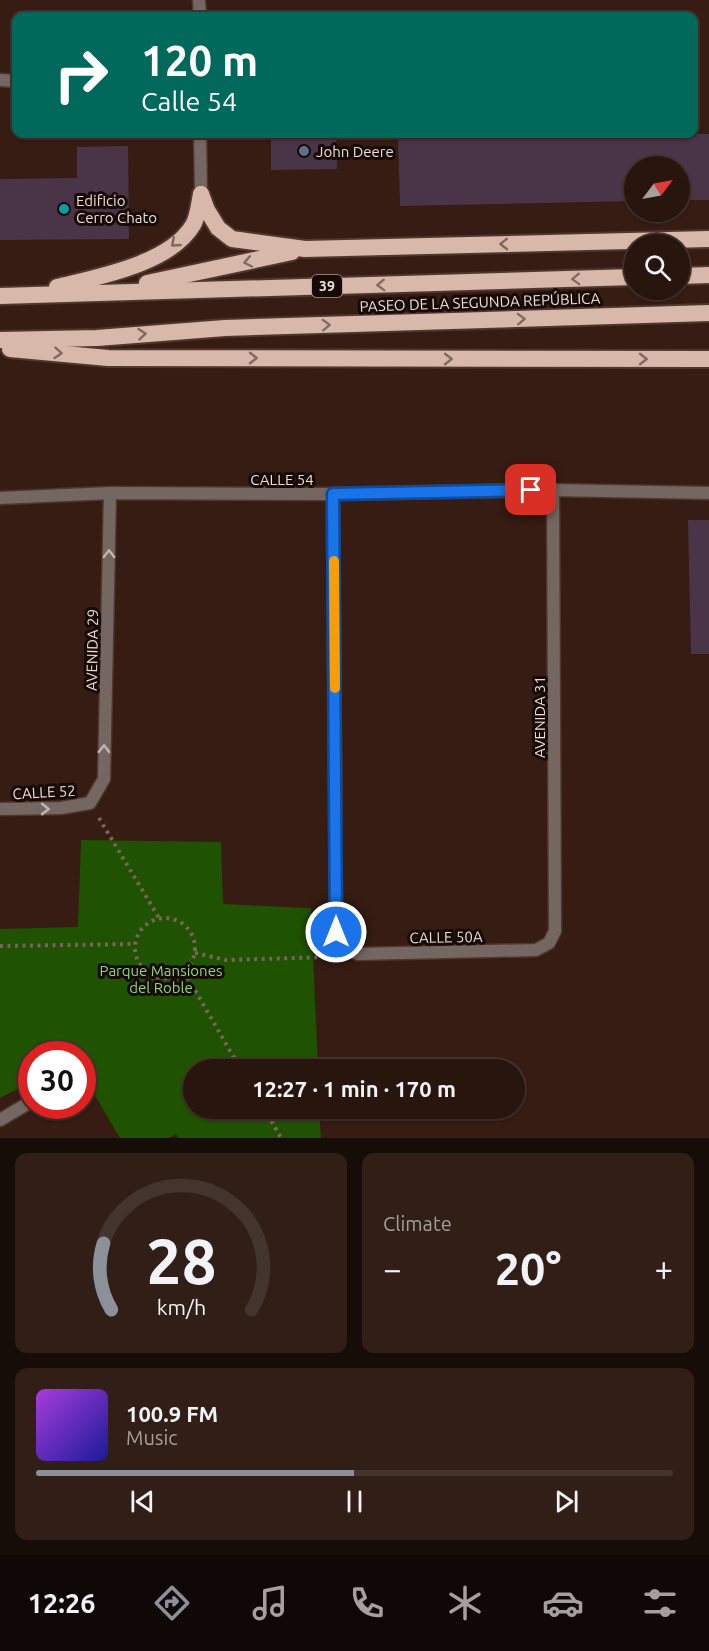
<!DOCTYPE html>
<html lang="en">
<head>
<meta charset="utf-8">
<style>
  body { margin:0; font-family:Ubuntu,sans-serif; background:#301e17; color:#f1f3f6; height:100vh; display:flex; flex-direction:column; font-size:22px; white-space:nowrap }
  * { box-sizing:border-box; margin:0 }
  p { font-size:20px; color:#a59f9e }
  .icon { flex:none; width:33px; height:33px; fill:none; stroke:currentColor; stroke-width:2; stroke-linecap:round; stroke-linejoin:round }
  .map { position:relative; height:1138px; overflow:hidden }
  .details { display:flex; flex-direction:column; gap:15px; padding:15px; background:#160c08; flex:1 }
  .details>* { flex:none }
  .guide { position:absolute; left:12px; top:12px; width:686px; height:126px; border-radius:12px; box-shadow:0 2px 4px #0004,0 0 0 2px #44342e; background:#00695c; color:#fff; overflow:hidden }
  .needle { width:39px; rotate:58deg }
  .tools { position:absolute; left:624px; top:156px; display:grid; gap:12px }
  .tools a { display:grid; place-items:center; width:66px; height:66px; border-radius:50%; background:#28150e; box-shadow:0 2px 4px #0004,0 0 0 2px #44342e; font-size:30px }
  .speed { position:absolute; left:18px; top:1041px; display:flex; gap:12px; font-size:30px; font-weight:700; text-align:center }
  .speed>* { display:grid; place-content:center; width:78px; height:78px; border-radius:50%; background:#28150e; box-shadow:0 2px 4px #0004,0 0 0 2px #44342e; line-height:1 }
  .speed .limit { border:9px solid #d22; background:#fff; color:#111 }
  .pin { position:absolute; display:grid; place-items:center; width:51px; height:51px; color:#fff; margin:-26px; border-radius:12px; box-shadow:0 3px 9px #0006 }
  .me { position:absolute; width:66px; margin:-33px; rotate:0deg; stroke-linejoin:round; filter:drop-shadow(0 0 4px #0008) }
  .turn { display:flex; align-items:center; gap:21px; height:126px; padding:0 30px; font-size:27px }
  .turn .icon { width:78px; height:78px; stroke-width:2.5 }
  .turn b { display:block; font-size:42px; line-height:51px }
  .big { font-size:45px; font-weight:700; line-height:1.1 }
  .details .card { flex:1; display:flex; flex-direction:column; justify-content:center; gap:9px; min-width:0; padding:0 21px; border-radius:12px; background:#301e17 }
  .details .dial { align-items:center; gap:0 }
  .dial svg { height:156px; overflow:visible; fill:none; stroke:#44342e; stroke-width:7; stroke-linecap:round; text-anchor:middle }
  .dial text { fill:#f1f3f6; stroke:none }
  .song { display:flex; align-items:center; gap:18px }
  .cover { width:72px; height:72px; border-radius:9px; background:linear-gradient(135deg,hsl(280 70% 55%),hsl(240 70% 35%)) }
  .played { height:6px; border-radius:3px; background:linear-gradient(90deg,#8c9099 50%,#44342e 50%) }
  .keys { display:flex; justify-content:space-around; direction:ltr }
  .heat { display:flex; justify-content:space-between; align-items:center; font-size:33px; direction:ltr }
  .details .tiles { flex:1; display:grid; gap:15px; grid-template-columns:1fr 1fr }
  .card:last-child { grid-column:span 2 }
  .trip { position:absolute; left:183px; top:1059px; width:342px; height:60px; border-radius:30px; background:#28150e; box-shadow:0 2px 4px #0004,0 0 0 2px #44342e; font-weight:700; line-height:60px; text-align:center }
  .dock { display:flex; height:96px; justify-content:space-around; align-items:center; background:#100806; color:#a59f9e }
  .dock .icon { width:42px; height:42px }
  .dock .selected { color:#8c9099 }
  .dock b { font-size:27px; color:#f1f3f6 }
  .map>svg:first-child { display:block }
  .green { fill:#1f5201 }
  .building { fill:#4a3548 }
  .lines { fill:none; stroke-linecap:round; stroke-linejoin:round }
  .minor-casing { stroke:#50372d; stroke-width:15 }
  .trunk-casing { stroke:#50372d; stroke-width:20 }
  .path { stroke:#7b645b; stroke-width:4; stroke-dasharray:3 4.5; stroke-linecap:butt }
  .minor { stroke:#746761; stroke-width:12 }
  .trunk { stroke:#d7b8aa; stroke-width:16 }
  .oneway { stroke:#806a60 }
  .oneway2 { stroke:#c4b4ad }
  .route-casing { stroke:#114b97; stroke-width:15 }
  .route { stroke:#1a73e8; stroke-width:10 }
  .slow { stroke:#f59e0b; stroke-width:10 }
  .service-dot { fill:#5c6f8a; stroke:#150a06; stroke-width:2 }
  .culture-dot { fill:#0f9aa8; stroke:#150a06; stroke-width:2 }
  .labels { text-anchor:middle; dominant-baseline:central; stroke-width:6; stroke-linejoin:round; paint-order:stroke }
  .shield { fill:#150a06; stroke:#ae9e98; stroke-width:1.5 }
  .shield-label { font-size:14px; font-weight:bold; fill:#efddd6 }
  .poi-label { font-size:15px; fill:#efddd6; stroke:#150a06; text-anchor:start }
  .street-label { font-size:15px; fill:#efddd6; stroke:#150a06 }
  .park-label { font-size:15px; fill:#8fd875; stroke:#150a06 }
</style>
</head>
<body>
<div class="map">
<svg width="709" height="1138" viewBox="0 0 709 1138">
  <rect width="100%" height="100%" fill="#361c12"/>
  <polygon class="green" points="81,840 221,842 223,904 311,908 318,1069 194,1070 194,1108 319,1109 321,1138 179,1138 176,1134 169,1138 120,1138 83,1075 82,1054 32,1054 31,1082 0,1098 0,929 78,927"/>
  <g class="building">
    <polygon points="271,134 336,134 337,169 271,170"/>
    <polygon points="398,134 709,134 709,200 680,200 680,166 634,166 634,201 400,206"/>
    <polygon points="128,146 129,239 0,240 0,179 77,178 77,147"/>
    <polygon points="688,520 709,520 709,654 691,654"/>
  </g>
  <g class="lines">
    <defs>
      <g id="minor">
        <polyline points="199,0 200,16"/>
        <polyline points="0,80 16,81"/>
        <polyline points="200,134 201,194"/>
        <polyline points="333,494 336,931 343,948 358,954 536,950 549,943 555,931 553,490"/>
        <polyline points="0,498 110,493 333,494 553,490 709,493"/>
        <polyline points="0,809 61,808 90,803 104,779 110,493"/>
        <polyline points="0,1120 32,1101"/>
      </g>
      <g id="trunk">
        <polyline points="201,194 207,210 218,228 232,239 305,249 709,239"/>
        <polyline points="680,276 709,275"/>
        <polyline points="147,283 292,252"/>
        <path d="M 57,287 C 97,277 170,264 193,225 C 198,217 199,203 201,194"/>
        <polyline points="0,296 634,277"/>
        <polyline points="0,340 97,338 225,328 709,313"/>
        <polyline points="10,349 108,358 709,359"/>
      </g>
    </defs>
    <use href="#minor" class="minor-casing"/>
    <use href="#trunk" class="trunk-casing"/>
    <g class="path">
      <polyline points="99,818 159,918"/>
      <circle cx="165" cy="948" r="30"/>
      <polyline points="0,946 134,944"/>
      <polyline points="195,953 226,960 329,957"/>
      <polyline points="184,971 241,1070"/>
      <polyline points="264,1108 281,1138"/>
    </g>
    <use href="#minor" class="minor"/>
    <use href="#trunk" class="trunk"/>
  </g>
  <defs><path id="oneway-chevron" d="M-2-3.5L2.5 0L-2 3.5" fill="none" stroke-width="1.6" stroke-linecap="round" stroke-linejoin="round" transform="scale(1.5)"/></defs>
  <g class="oneway">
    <use href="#oneway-chevron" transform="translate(175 243) rotate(139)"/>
    <use href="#oneway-chevron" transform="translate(504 244) rotate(179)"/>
    <use href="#oneway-chevron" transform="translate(248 262) rotate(168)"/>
    <use href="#oneway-chevron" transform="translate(576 279) rotate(178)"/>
    <use href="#oneway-chevron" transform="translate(381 285) rotate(178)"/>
    <use href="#oneway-chevron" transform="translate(521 319) rotate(-2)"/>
    <use href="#oneway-chevron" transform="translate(326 325) rotate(-2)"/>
    <use href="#oneway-chevron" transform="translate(142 334) rotate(-5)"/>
    <use href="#oneway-chevron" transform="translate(58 353) rotate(5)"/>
    <use href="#oneway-chevron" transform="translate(253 358)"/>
    <use href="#oneway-chevron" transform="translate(448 359)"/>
    <use href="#oneway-chevron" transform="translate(643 359)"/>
  </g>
  <g class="oneway2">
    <use href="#oneway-chevron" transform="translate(109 554) rotate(-89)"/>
    <use href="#oneway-chevron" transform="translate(104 749) rotate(-89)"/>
    <use href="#oneway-chevron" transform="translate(45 809)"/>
  </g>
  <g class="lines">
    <defs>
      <polyline id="route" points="336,932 333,494 531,490"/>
    </defs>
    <use href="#route" class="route-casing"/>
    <use href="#route" class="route"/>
    <polyline class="slow" points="334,561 335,688"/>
  </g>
  <circle class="service-dot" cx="304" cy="151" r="6"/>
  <circle class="culture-dot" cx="64" cy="209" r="6"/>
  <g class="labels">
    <rect class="shield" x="312" y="275" width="30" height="22" rx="4.5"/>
    <g class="shield-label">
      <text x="327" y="286">39</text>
    </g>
    <g class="poi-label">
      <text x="316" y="151">John Deere</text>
      <text x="76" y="200">Edificio<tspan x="76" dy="17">Cerro Chato</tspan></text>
    </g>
    <g class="street-label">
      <text transform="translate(480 302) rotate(-2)">PASEO DE LA SEGUNDA REPÚBLICA</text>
      <text x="282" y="479">CALLE 54</text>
      <text transform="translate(92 650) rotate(-89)">AVENIDA 29</text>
      <text transform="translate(539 717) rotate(-90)">AVENIDA 31</text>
      <text transform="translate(44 792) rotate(-3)">CALLE 52</text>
      <text transform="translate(446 937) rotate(-1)">CALLE 50A</text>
    </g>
    <g class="park-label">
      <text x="161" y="970">Parque Mansiones<tspan x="161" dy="17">del Roble</tspan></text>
    </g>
  </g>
</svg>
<div class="tools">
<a><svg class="needle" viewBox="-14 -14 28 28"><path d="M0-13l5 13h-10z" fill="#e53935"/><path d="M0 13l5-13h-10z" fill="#a59f9e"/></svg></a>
<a><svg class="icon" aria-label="search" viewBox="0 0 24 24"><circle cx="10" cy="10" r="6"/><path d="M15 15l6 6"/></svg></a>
</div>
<div class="speed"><div class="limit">30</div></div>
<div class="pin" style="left:531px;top:490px;background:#d93025"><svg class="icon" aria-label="arrive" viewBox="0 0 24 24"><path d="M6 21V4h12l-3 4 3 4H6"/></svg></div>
<svg class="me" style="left:336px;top:932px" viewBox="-20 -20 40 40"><circle r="17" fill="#1a73e8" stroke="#fff" stroke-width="3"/><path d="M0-11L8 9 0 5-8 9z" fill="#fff"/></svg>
<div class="trip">12:27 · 1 min · 170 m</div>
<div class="guide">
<div class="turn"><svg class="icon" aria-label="right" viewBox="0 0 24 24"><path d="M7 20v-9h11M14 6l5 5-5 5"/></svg><div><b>120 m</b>Calle 54</div></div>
</div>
</div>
<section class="details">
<div class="tiles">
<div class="card dial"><svg viewBox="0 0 100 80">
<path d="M14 69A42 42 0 1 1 86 69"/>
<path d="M14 69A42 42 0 0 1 10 35" stroke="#8c9099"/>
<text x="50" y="56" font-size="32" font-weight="700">28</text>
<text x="50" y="72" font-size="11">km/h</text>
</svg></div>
<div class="card"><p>Climate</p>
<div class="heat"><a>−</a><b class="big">20°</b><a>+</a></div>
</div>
<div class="card">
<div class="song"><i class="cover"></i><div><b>100.9 FM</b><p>Music</p></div></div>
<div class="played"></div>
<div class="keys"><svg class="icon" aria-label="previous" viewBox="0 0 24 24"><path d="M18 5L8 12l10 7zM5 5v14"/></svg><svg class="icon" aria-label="pause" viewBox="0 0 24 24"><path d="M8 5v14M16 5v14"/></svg><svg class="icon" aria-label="next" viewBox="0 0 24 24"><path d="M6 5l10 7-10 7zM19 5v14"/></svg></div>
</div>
</div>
</section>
<nav class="dock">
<b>12:26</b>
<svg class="icon selected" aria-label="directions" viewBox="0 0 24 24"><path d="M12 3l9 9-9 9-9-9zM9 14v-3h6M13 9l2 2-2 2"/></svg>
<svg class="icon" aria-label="music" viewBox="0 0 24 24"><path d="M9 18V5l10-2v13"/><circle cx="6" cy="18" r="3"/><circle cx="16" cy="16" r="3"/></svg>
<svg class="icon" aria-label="phone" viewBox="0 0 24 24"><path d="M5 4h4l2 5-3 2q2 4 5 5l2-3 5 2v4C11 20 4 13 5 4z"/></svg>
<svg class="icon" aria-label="climate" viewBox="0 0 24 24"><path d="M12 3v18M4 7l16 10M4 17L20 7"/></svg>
<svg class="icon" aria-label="car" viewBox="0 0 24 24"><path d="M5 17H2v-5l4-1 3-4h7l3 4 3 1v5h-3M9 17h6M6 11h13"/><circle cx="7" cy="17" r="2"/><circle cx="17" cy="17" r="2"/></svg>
<svg class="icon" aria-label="filters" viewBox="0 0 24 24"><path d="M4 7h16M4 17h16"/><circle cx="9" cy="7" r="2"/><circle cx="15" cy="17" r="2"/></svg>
</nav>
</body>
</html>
